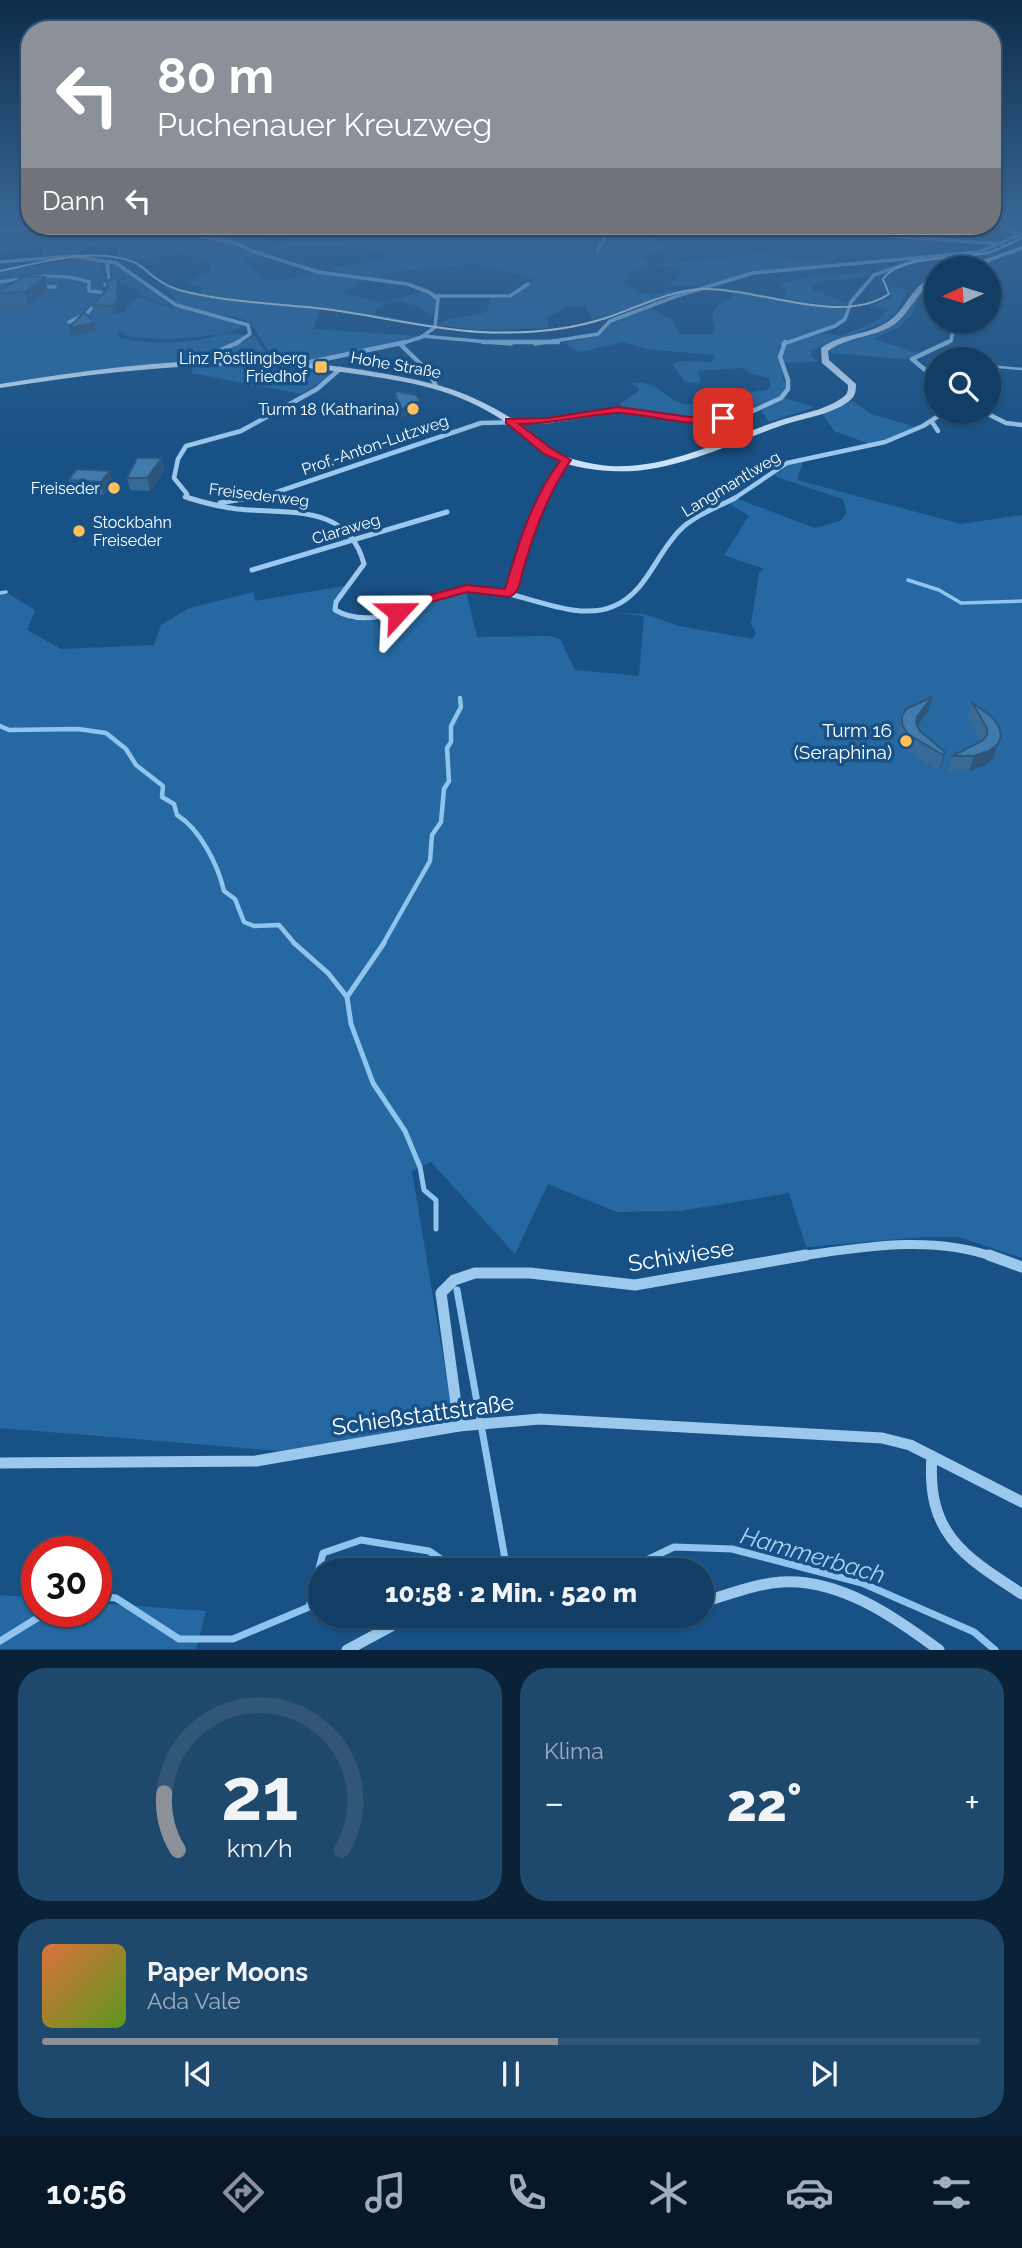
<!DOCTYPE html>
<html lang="de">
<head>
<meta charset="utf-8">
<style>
  body { margin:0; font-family:Raleway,sans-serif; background:#1f486d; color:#f1f3f6; height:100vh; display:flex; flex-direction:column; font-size:26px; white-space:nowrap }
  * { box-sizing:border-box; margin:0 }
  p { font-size:23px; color:#9caebf }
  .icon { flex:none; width:38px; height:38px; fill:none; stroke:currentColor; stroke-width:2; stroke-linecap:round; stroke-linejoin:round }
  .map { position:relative; height:1650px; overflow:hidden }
  .panel { display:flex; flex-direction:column; gap:18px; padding:18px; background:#0a2237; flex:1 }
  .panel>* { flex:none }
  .top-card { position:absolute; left:21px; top:21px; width:980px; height:214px; border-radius:28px; box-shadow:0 2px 5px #0004,0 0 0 2px #315678; background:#8c9099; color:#fff; overflow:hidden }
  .needle { width:46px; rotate:266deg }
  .controls { position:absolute; left:924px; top:256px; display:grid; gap:14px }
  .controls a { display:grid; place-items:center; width:77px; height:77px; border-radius:50%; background:#123d64; box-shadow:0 2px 5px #0004,0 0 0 2px #315678; font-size:35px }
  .speed { position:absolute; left:21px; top:1536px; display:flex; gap:14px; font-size:35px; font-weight:700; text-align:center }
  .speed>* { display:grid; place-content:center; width:91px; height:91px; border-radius:50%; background:#123d64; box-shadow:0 2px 5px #0004,0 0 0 2px #315678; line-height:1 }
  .speed .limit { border:10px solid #d22; background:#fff; color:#111 }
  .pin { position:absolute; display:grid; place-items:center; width:60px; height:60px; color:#fff; margin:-30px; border-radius:14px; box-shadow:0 4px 10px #0006 }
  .me { position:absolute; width:77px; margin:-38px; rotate:66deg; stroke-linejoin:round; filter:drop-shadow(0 0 5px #0008) }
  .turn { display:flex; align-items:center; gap:24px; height:147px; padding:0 21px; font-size:32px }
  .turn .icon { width:91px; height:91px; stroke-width:2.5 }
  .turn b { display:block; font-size:49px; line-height:60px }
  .then { display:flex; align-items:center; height:66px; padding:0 21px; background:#0003; gap:14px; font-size:26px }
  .big { font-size:52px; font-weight:800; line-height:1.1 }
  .panel .card { flex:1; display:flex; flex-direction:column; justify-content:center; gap:10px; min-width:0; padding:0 24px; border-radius:28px; background:#1f486d }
  .panel .dial { align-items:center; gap:0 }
  .dial svg { height:182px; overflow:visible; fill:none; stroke:#315678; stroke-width:7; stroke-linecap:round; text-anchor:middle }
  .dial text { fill:#f1f3f6; stroke:none }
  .song { display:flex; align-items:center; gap:21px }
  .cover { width:84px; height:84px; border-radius:10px; background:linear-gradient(135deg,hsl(20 70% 55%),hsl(90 70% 35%)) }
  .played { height:7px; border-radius:4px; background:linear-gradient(90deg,#8c9099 55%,#315678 55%) }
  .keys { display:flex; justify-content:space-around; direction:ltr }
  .heat { display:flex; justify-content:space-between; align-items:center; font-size:38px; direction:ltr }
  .panel .tiles { flex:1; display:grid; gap:18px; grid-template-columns:1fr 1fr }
  .card:last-child { grid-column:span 2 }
  .trip { position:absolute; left:308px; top:1558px; width:406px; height:70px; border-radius:35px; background:#123d64; box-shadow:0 2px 5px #0004,0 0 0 2px #315678; font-weight:800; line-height:70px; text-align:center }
  .tabs { display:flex; height:112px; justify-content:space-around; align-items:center; background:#071828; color:#9caebf }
  .tabs .icon { width:49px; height:49px }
  .tabs .on { color:#8c9099 }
  .tabs b { font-size:32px; color:#f1f3f6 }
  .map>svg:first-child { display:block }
  .green { fill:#2669a2 }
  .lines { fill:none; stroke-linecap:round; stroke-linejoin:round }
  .stream-far5 { stroke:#8fc4ef; stroke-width:2 }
  .stream-far4 { stroke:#8fc4ef; stroke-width:2.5 }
  .stream-far3 { stroke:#8fc4ef; stroke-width:3.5 }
  .stream-far2 { stroke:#8fc4ef; stroke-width:4.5 }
  .stream-far1 { stroke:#8fc4ef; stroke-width:5 }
  .stream { stroke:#8fc4ef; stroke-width:7 }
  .minor-far4 { stroke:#9cc8ed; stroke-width:3.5 }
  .minor-far3 { stroke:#9cc8ed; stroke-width:4.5 }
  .minor-far2 { stroke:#9cc8ed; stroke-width:5 }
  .minor-far1 { stroke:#9cc8ed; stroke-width:9 }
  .minor { stroke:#9cc8ed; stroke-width:11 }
  .secondary { fill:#c9e2f9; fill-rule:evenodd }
  .tram { stroke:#fff; stroke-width:2 }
  .wall { fill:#376a96 }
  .shaded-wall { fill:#2d567a }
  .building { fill:#407bae; stroke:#2d567a; stroke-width:2 }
  .route { fill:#e11d48; stroke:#92132f; stroke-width:2 }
  .poi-dot { fill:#ffc058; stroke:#185185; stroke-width:2.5 }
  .labels { text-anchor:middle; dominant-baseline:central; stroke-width:7; stroke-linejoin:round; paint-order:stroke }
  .far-poi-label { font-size:16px; fill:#fff; stroke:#185185; text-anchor:end }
  .far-street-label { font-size:16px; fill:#fff; stroke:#185185 }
  .poi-label { font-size:19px; fill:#fff; stroke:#185185; text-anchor:end }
  .near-street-label { font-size:23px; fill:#fff; stroke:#185185 }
  .near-water-label { font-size:24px; font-style:italic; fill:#a8d1f4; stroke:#185185 }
</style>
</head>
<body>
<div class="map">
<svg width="1022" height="1650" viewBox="0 0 1022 1650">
  <rect width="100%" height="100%" fill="#185185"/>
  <g class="green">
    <path d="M 0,219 L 30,219 L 30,226 L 197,226 L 195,233 L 199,237 L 228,241 L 263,255 L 243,261 L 267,281 L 289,279 L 317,272 L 367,278 L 343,293 L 384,303 L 424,291 L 435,298 L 438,305 L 432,316 C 414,302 394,295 375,310 L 375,314 L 432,325 L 324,308 L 247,302 L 200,294 L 202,288 L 186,283 L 210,271 L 210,264 C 186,243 148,263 120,258 L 117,248 L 85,246 L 77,255 L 41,258 L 42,248 L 0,253 Z"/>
    <path d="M 274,226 L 644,226 L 639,235 L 660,240 L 667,248 L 641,256 L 649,265 L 629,272 L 625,282 C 641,304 672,288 694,288 L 675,292 L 594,321 L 585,306 L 568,306 L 547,318 L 549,328 L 481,330 L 438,325 L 448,319 L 484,313 L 488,310 L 490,299 L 512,297 L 516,290 L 535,279 L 476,264 L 382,273 L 390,280 L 351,275 L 328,268 L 377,262 L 389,255 C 381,245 309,245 293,247 C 279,249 271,255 256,252 L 292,241 L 291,233 L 272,232 L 271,228 Z"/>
    <path d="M 226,230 C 233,230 262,235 266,238 L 244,246 L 209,235 L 214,231 Z"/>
    <polygon points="765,253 800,261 818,260 836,265 764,271 709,287 670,285 681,275 682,268 656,265"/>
    <path d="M 84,258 L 101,263 L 106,277 L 103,290 L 91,290 L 93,286 L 89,280 L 84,282 L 92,293 L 99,296 L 84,312 L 124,313 L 137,296 L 158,304 L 233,320 L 243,326 C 216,340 157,341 126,336 L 123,332 L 116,333 L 121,338 C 144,344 174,343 198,340 C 214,338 230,328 246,336 C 209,367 151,363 106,369 C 71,373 35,378 0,384 L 0,291 L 22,285 L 0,289 L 0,284 L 33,279 L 21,276 L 0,282 L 0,272 Z"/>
    <path d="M 114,265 L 120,266 L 171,305 C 142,302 138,285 114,281 L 110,267 Z"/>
    <path d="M 864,272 L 874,273 L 849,280 L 824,280 L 809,285 L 814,290 L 848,303 L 847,305 L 823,305 L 782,298 L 787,293 L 780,285 C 792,276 844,275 864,272 Z"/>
    <path d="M 936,280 L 923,291 L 911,314 L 901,326 L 873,339 L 919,353 L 905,359 L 829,353 L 835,346 C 856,338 884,336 901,320 C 917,305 912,292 936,280 Z"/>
    <path d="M 164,286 L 223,300 L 319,309 L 314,329 L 419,336 C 392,345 300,371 276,357 C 261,347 257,326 245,320 C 225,311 195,317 177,303 C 172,299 170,291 164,286 Z"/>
    <path d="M 889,286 L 908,290 L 894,314 L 885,322 L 812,350 L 811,355 L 818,362 L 784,363 L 782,359 L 783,346 C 801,335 822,330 841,336 L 879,320 L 888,310 L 872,306 L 892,297 Z"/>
    <path d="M 732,291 L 847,309 C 839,338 798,328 779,346 L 778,357 L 786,389 C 769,411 728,417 701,419 C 675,421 644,412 619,409 L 621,403 L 639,391 L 639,388 L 630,383 C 664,378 667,409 697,404 C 703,403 706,399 712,397 C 728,407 734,398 749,393 C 755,391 761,391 767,390 L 771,385 L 769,378 L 750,373 L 742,368 L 698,371 L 701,379 L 699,383 L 685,382 L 672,364 L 681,361 L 712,362 L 716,357 L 713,355 L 647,349 L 623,342 L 579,352 L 564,343 L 600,335 L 610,322 L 651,308 L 671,319 L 680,334 L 712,334 L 715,328 C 708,305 717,309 732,296 Z"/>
    <polygon points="254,336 264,350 277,359 211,360"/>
    <polygon points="251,364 329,375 329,377 301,394 191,373 194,366"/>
    <polygon points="784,398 815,407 769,422 761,410"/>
    <polygon points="852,401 872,414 915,427 898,436 870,444 834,431 821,412"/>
    <polygon points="804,460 797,480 961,524 1022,515 1022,1258 959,1237 924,1237 806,1247 789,1193 680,1211 617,1212 548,1184 515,1254 431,1162 412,1171 454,1423 305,1453 0,1428 0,595 9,594 35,610 27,630 61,649 154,645 161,625 189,608 254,592 255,601 345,586 334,601 332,612 353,620 390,619 429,600 466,591 477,637 549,636 560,639 575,670 639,676 644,616 615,613 644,614 679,626 753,639 756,633 751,624 759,573 764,569 724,555 749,516 730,504 738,499 815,528 840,521 847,513 843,499 774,476 791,463"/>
    <polygon points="0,1595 37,1598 37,1612 96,1612 96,1603 206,1611 196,1649 0,1649"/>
  </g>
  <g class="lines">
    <polyline class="stream-far5" points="597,251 604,239 605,226"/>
    <polyline class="stream-far4" points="989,366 1022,369"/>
    <g class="stream-far3">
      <polyline points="908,580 939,590 961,603 1022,601"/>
      <polyline points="0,593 6,592"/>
    </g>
    <g class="stream-far2">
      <path d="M 0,726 L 9,730 L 78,729 L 106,733 L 126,749 L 136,765 L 163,786 L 162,797 L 174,804 L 177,815 C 200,829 218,865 224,891 L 235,899 L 244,922 L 254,926 L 279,925 L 295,944"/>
      <polyline points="383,944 430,861 432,835 441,822 444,789 449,781 447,748 451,742 451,726 461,707 460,698"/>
    </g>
    <g class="stream-far1">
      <polyline points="294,943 328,973 347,997 351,1024 373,1083 405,1131 420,1167 424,1190 436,1200 436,1229"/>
      <polyline points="347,997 384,943"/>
    </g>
    <g class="stream">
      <polyline points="457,1290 507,1570"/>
      <polyline points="613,1570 634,1566 674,1547 732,1549 862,1583 974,1632 995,1650"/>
      <polyline points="96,1596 116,1598 179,1639 233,1639 309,1607 323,1553 361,1540 429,1551 457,1570"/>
      <polyline points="0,1641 47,1612"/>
    </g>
    <g class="minor-far4">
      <polyline points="992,220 1019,235"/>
      <polyline points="199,226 200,236 233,242 252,251 318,272 407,284 429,292 438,299 435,327 422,337 400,344"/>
      <polyline points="0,231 64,226"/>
      <polyline points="877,235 1002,244"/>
      <polyline points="985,261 988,262 985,268"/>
      <polyline points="0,262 73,256 116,263 176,305 248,325 250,334 235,344"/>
      <path d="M 0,282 C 30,277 60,272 89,282 L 89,291 L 106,293"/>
      <polyline points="105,285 109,279 107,264 111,262"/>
      <polyline points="39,286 55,287"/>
      <polyline points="436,296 510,296 528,284"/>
      <polyline points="69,322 87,313 97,303"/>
      <polyline points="422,336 511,344"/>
      <polyline points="535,344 598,334 610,321 677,296 753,273 979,252 1022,234"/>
      <polyline points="783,344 835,326 845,319 851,302 874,275 923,258"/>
      <polyline points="945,344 951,341 955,320"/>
    </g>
    <g class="minor-far3">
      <polyline points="483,342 558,342"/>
      <polyline points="400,344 429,372 436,386"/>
      <polyline points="202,363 212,354 239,342"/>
      <polyline points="301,364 406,342"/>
      <polyline points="936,379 912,359 948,342"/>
      <polyline points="982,411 1006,423 1022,425"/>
      <polyline points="932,422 938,431"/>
      <polyline points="196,500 185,497 187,494 174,478 178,459 186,446 241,431 317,389 340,369"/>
      <polyline points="237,500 271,494 481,423 548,421 618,410 700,420 753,411 781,398 788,389 788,380 780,357 785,342"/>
      <polyline points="543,500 553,477 566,460"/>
      <polyline points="732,500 787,463 885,442 923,426 946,411"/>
    </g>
    <g class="minor-far2">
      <path d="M 189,498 C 205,503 221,507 237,509 C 288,514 348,503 364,564 L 336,602 L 335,610 C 379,635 423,593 468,589 C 513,585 572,625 614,606 C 646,593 656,554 680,530 C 695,515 716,508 735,498"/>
      <polyline points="220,503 247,498"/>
      <polyline points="252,570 447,512"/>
      <polyline points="509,593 526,539 544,498"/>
    </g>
    <path class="minor-far1" d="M 793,1257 C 860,1248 928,1234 994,1257"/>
    <g class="minor">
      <polyline points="989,1255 1022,1267"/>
      <polyline points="459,1426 441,1293 454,1280 475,1273 530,1273 635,1285 806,1255"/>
      <path d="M 932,1456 C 926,1533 963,1556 1022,1594"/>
      <polyline points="0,1463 256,1461 459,1426 540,1419 882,1438 910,1445 1022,1502"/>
      <path d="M 702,1602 C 728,1595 754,1584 781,1582 C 839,1578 895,1617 939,1650"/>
      <polyline points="347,1650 412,1615"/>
    </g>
    <g class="secondary">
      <polygon points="1022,246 1022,250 971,268 961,268"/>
      <path d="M 936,276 L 936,281 C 916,291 912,311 895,324 C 875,338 848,336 828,351 L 829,360 L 856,384 C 856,392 855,397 848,402 C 830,415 804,418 783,425 C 728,444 670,475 611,471 C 589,470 563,466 545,453 C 533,445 524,434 512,426 C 490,411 466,399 441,391 C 416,383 389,379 363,375 C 241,355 122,369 0,388 L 0,384 C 122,364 240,350 363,370 C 392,375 422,380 451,389 C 474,397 496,408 517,422 C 529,430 538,440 550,448 C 567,460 590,464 610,466 C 668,469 724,439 778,421 C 798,414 824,411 842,398 C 848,394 848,391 848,385 L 822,363 L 821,348 C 841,333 868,336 889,321 C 909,307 909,286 936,276 Z"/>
    </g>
    <path class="tram" d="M 0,271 C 41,263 89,247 131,261 C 141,264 148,273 157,279 C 170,289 186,292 201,295 C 245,304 289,304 333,310 C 382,317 430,329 480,332 C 522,334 566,331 606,318 C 639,307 671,289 707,289 C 761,289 841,326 889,294 L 883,279 C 901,254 959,260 987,253 C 999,250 1011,243 1022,238"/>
  </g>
  <g class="wall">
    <polygon points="45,277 48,291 28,307 0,307 0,290"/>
    <polygon points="118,277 120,285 118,307 113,313 93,313 92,305"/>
    <polygon points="395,391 420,401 421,410 400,418 395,400"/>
    <polygon points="162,458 164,470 150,491 130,490 127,478"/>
    <polygon points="77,469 113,484 104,495 71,493 68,480"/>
    <polygon points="932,697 928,712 918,726 920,731 945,752 941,767 939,771 904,749 898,740 898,731 902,716"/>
    <polygon points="972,702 993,718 996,751 993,759 984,766 969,771 948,771 952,756 981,741 968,717"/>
  </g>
  <g class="shaded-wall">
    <polygon points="45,277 48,291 28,307 25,292"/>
    <polygon points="118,277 120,285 118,307 113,313 112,306"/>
    <polygon points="95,323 96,331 71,336 69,328"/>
    <polygon points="420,401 421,410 400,418 399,410"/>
    <polygon points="162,458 164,470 150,491 147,478"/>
    <polygon points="110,471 113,484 104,495 101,482"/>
    <polygon points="932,697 928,712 913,732 917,717"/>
    <polygon points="1001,736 993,759 984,766 969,771 974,756"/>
    <polygon points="945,752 941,767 939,771 943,755"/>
  </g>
  <g class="building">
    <polygon points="25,276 45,277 25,292 0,293 0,290"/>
    <polygon points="118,277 117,300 112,306 92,305 108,288 106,281"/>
    <polygon points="84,312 95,323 69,328"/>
    <polygon points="395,391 416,395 420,401 399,410"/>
    <polygon points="137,458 162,458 147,478 127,478"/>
    <polygon points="77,469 110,471 101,482 68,480"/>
    <polygon points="932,697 917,717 916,723 920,731 945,752 943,755 908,734 902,725 902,716 906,709"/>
    <polygon points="972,702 993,718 999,727 1001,736 998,744 989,751 974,756 952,756 982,741 987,735 987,728"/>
  </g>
  <linearGradient id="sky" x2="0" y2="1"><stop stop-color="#0d2d49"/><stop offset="0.49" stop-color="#376594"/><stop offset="1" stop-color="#376594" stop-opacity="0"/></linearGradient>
  <rect width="1022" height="450" fill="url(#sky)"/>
  <path class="route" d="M 618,407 L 690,417 L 723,415 L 728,418 C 705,433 645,412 616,413 C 584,415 553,424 519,424 L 552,449 L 571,460 C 548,493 534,531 523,570 C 520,580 520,593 509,597 L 467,592 L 424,604 L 403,615 L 394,615 L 394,609 L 415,599 L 467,585 L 505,589 C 518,545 532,498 560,461 L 544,454 L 506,423 L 506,419 L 548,418 Z"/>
  <g class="poi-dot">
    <rect x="314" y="360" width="14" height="14" rx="3.5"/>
    <circle cx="413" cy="409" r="7"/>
    <circle cx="114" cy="488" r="7"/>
    <circle cx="79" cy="531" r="7"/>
    <circle cx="906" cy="741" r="7"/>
  </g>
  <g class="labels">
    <g class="far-poi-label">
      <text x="307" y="358">Linz Pöstlingberg<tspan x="307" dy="18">Friedhof</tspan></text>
      <text x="399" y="409">Turm 18 (Katharina)</text>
      <text x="100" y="488">Freiseder</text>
      <text x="93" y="522" text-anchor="start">Stockbahn<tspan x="93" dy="18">Freiseder</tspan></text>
    </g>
    <g class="far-street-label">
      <text transform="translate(396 365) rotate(10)">Hohe Straße</text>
      <text transform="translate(375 445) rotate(-19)">Prof.-Anton-Lutzweg</text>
      <text transform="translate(731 484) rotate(-31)">Langmantlweg</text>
      <text transform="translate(259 495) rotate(7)">Freisederweg</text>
      <text transform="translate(346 529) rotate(-17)">Claraweg</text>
    </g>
    <g class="poi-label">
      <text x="892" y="730">Turm 16<tspan x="892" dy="22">(Seraphina)</tspan></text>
    </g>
    <g class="near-street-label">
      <text transform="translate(681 1255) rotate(-9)">Schiwiese</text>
      <text transform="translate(423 1414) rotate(-8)">Schießstattstraße</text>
    </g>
    <g class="near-water-label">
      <text transform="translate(813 1555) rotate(16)">Hammerbach</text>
    </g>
  </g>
</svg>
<div class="controls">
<a><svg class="needle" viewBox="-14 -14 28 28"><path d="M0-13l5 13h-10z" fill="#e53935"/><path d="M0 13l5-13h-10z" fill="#9caebf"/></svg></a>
<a><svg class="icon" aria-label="search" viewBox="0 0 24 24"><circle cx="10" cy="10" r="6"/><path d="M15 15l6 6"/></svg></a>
</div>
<div class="speed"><div class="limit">30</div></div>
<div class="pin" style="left:723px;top:418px;background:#d93025"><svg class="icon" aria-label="arrive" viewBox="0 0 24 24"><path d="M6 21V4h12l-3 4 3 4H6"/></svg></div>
<svg class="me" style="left:398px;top:612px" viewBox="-20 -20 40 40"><path d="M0-17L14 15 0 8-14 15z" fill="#e11d48" stroke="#fff" stroke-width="4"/></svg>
<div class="trip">10:58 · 2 Min. · 520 m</div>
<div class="top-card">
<div class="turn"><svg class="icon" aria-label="left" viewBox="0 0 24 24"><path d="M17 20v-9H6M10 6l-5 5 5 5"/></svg><div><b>80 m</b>Puchenauer Kreuzweg</div></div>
<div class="then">Dann<svg class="icon" aria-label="left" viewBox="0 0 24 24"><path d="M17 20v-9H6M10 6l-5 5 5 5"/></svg></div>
</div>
</div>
<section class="panel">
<div class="tiles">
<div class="card dial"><svg viewBox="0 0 100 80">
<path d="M14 69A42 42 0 1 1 86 69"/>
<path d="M14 69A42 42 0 0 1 8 44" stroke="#8c9099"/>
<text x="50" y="56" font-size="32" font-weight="700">21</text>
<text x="50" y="72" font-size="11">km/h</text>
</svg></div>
<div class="card"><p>Klima</p>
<div class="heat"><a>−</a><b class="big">22°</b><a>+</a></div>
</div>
<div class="card">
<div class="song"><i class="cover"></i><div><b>Paper Moons</b><p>Ada Vale</p></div></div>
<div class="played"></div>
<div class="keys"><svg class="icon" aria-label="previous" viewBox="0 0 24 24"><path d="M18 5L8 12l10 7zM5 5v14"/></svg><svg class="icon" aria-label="pause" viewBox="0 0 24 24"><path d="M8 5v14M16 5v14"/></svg><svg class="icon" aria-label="next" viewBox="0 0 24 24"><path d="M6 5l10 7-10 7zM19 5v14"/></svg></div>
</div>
</div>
</section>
<nav class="tabs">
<b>10:56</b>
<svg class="icon on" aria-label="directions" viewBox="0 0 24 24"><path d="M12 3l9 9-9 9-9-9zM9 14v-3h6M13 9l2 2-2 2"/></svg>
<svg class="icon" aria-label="music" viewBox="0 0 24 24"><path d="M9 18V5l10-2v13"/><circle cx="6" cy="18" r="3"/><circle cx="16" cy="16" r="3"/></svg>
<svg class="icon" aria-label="phone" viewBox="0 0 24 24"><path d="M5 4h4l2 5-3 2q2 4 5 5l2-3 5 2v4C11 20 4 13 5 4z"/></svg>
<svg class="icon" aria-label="climate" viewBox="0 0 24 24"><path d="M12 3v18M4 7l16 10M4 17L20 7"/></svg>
<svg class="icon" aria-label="car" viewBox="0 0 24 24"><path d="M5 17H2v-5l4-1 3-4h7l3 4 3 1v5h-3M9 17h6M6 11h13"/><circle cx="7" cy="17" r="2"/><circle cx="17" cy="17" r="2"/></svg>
<svg class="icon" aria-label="filters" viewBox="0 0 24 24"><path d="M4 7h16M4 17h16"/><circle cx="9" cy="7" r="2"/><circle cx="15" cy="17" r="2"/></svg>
</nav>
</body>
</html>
